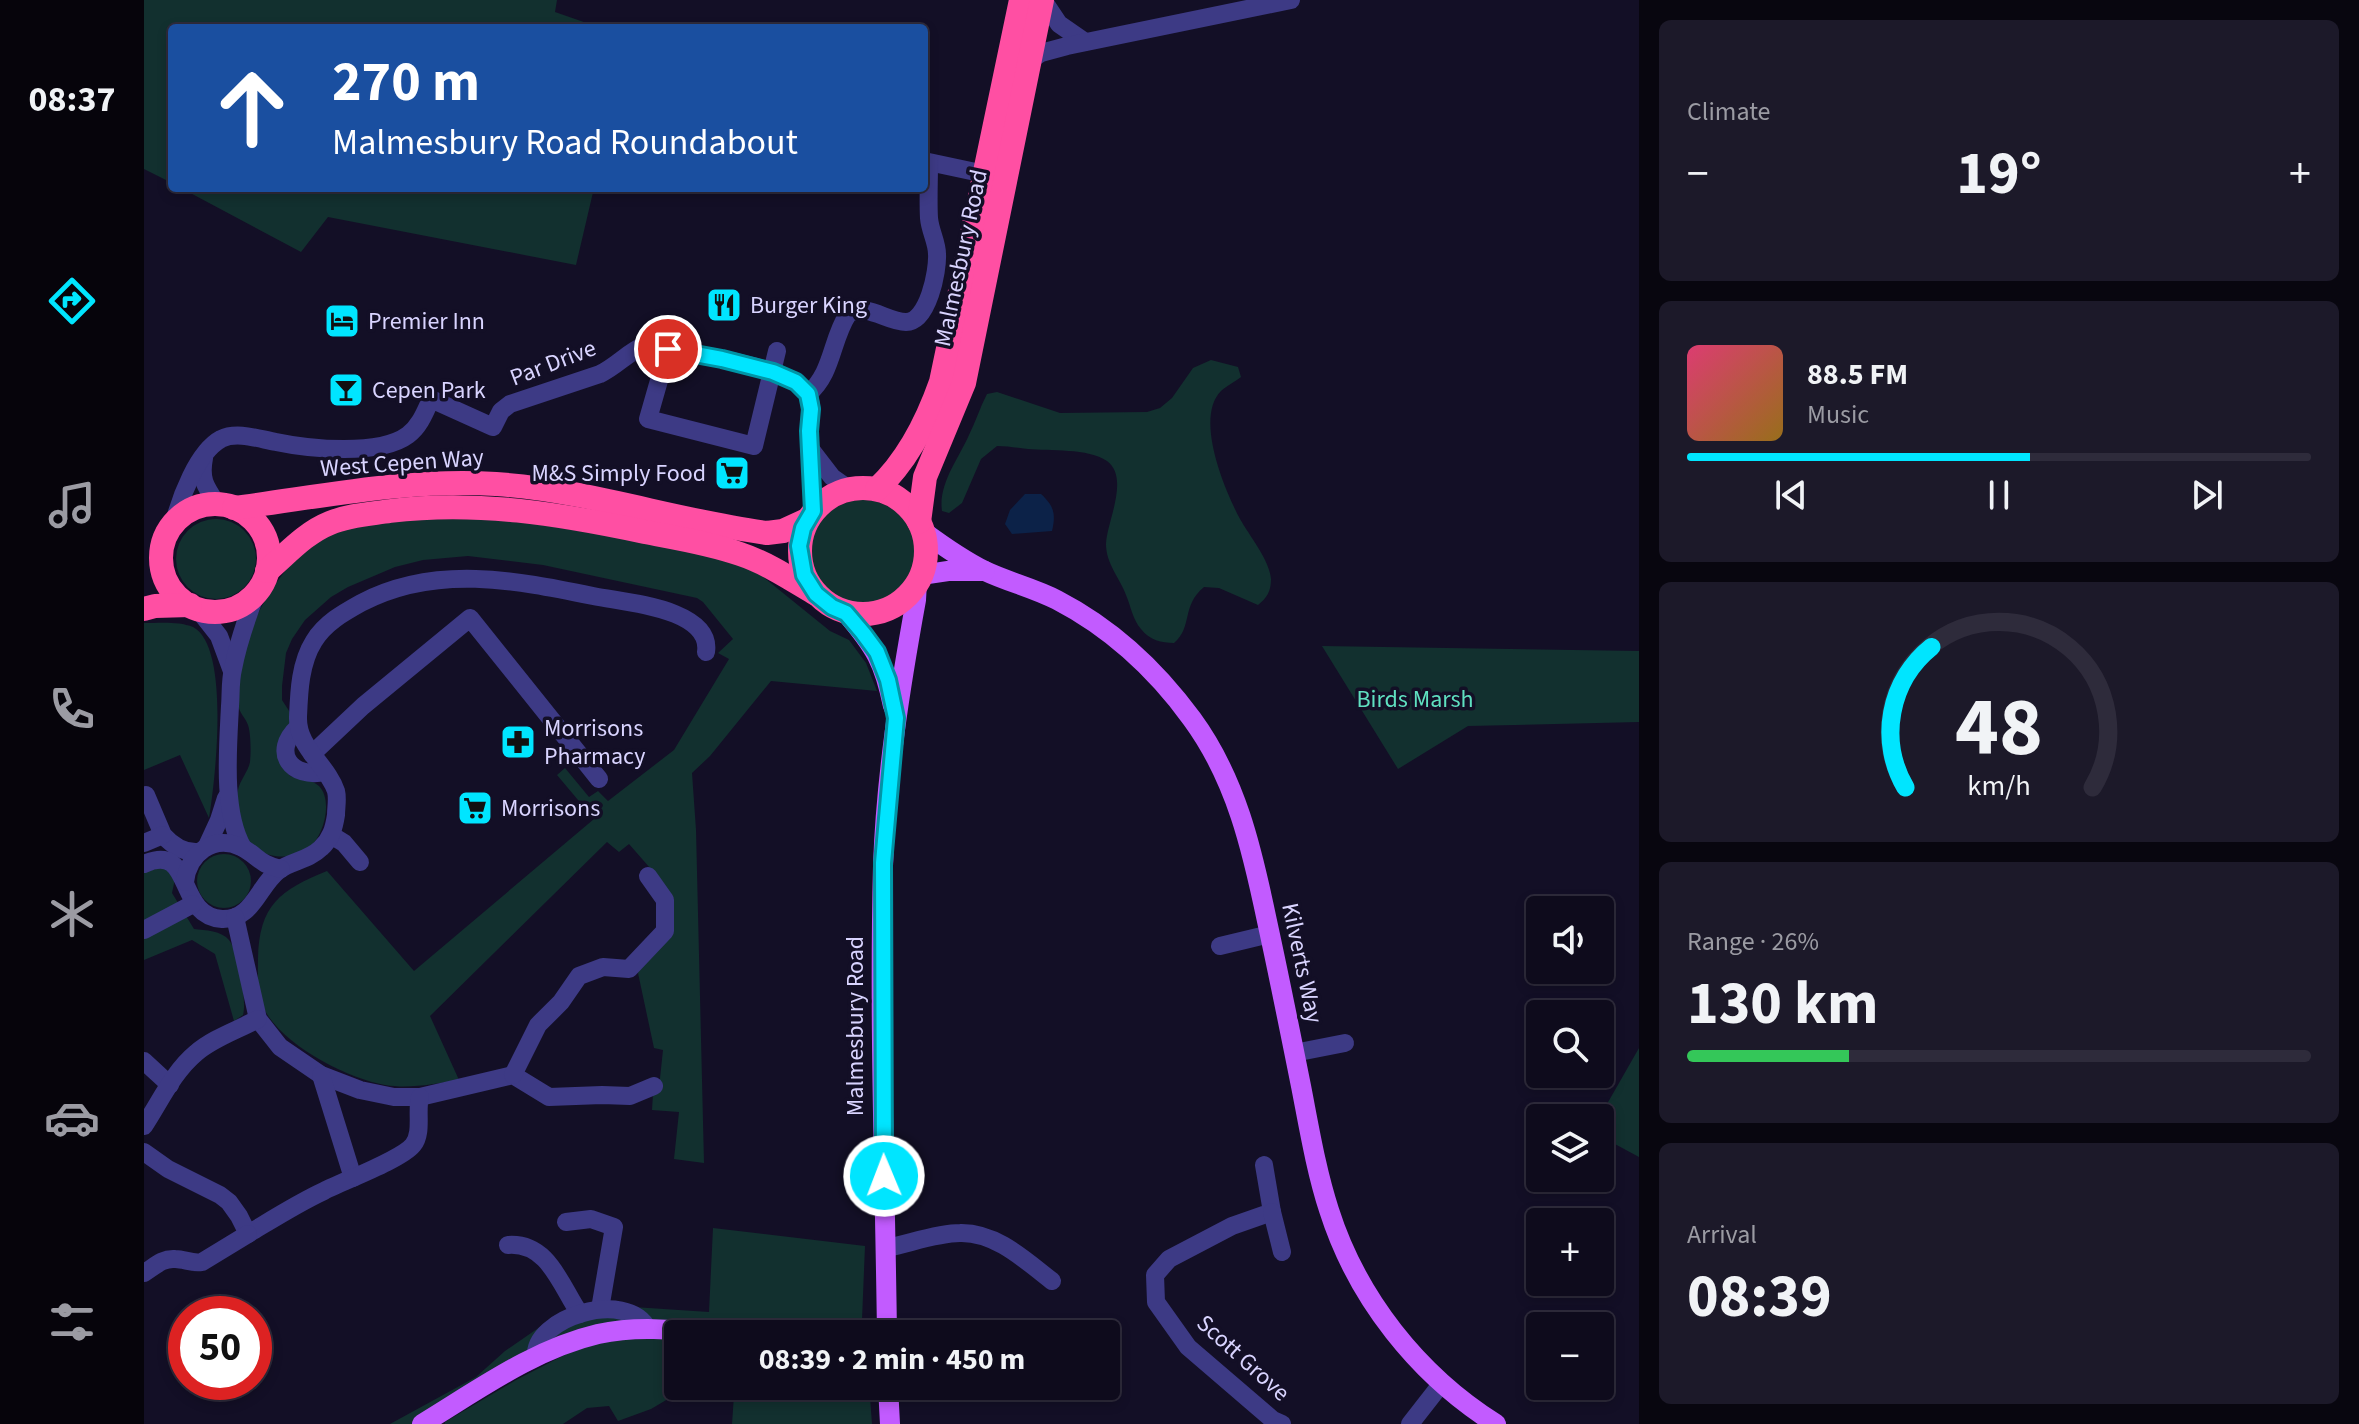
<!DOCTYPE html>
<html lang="en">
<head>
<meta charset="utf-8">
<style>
  body { margin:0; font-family:"Source Sans 3",sans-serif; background:#1c1929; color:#f1f3f6; height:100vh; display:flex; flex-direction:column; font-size:30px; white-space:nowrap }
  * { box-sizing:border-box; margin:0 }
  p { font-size:26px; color:#9b9ba3 }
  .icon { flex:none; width:44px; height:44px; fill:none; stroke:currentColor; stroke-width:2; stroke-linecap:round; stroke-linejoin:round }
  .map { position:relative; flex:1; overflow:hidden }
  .side { display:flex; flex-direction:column; gap:20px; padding:20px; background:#08060f; width:720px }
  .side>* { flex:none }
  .hud { position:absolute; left:24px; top:24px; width:760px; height:168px; border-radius:8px; box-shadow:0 4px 12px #0003,0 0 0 2px #2e2b3b; background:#1a4fa0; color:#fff; overflow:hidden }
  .buttons { position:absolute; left:1382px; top:896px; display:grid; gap:16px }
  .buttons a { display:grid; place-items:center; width:88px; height:88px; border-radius:8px; background:#0e0b1c; box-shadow:0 4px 12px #0003,0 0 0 2px #2e2b3b; font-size:40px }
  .speed { position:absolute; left:24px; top:1296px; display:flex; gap:16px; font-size:40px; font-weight:700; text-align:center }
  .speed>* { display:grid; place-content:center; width:104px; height:104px; border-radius:50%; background:#0e0b1c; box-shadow:0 4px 12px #0003,0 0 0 2px #2e2b3b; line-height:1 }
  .speed .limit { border:12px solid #d22; background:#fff; color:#111 }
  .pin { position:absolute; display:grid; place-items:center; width:68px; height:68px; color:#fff; margin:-34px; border:4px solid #fff; border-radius:50%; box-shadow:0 2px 8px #0007 }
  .me { position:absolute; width:88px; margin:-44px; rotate:359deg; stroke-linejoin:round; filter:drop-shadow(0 0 6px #0008) }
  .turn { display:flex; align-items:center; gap:28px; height:168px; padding:0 32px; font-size:36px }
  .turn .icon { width:104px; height:104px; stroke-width:2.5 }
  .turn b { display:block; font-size:56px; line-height:68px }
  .big { font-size:60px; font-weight:700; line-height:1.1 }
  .side .tile { flex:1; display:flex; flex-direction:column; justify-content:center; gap:12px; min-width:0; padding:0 28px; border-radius:12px; background:#1c1929 }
  .side .dial { align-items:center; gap:0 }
  .dial svg { height:208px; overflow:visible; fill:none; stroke:#2e2b3b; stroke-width:7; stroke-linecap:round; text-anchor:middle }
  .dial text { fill:#f1f3f6; stroke:none }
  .song { display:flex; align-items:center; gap:24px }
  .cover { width:96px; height:96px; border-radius:12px; background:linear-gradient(135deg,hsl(340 70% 55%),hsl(40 70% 35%)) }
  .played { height:8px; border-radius:4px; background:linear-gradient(90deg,#00e5ff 55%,#2e2b3b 55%) }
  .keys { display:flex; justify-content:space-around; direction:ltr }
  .heat { display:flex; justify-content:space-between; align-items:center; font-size:44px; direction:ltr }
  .charge { height:12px; border-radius:6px; background:linear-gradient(90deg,#34c759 26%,#2e2b3b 0) }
  .trip { position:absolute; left:520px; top:1320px; width:456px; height:80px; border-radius:8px; background:#0e0b1c; box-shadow:0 4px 12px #0003,0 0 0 2px #2e2b3b; font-weight:700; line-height:80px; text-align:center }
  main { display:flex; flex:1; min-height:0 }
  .menu { display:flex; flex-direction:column; width:144px; justify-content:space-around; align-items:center; background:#06040b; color:#9b9ba3 }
  .menu .icon { width:56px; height:56px }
  .menu .selected { color:#00e5ff }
  .menu b { font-size:36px; color:#f1f3f6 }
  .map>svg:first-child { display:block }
  .green { fill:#12302f }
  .water { fill:#0c2248 }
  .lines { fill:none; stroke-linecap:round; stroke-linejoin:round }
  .minor { stroke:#3d3a85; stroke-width:18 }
  .major { stroke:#c25bff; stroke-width:20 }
  .highway { stroke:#ff4fa3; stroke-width:24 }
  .route-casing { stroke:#0095a6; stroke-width:20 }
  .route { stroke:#00e5ff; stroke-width:14 }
  .labels { text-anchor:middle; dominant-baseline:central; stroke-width:7; stroke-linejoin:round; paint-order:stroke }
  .street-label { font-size:24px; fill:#d9d4ff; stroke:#130f26 }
  .poi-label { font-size:24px; fill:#d9d4ff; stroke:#130f26; text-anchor:start }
  .park-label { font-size:24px; fill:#5fe0c0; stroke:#130f26 }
</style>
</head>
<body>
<main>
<nav class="menu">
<b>08:37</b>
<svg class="icon selected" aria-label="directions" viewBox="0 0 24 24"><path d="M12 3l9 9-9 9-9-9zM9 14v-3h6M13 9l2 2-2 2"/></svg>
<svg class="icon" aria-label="music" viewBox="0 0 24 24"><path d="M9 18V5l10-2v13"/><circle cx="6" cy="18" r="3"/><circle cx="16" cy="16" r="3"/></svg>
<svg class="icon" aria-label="phone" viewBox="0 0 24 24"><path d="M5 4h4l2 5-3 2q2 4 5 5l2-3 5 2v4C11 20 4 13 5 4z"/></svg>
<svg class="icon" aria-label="climate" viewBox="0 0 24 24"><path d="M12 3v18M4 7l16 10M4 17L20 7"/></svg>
<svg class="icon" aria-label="car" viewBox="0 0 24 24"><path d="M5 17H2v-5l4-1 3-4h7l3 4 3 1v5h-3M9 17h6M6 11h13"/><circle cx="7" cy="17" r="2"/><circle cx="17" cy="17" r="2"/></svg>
<svg class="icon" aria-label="filters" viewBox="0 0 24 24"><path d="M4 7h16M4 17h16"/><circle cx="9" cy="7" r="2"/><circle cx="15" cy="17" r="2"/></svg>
</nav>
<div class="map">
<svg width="1495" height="1424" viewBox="0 0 1495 1424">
  <rect width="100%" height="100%" fill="#130f26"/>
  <g class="green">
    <polygon points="0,0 413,0 411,12 457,28 28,28 28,183 0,169"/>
    <polygon points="37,188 450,188 432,265 184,217 157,252"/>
    <path d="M 1067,360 L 1094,367 L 1097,377 C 1091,382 1082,386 1077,391 C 1050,418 1081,491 1096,519 C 1105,535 1126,561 1127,579 C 1127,591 1123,598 1114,605 L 1075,588 L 1060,587 C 1037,606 1049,627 1030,643 C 1018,643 1005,640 997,629 C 989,620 987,607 982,595 C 976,578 962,564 962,544 C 963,521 986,478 963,461 C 944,448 906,451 884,449 C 873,448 864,446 853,446 L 837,459 L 818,503 L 805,513 L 798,511 C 794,484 815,458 825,435 C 832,421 836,407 843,394 L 853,392 L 916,413 L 1003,412 L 1016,408 L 1028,398 L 1049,368 Z"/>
    <circle cx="719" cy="552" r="52"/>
    <path d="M 342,516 L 472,537 L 586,560 L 618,576 L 686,631 L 705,640 L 722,663 L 733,691 L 627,681 L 566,756 L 548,773 L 552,830 L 560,1163 L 530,1159 L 535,1112 L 508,1110 L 509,1094 L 515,1088 L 519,1050 L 510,1048 L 494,973 L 499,961 L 521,939 L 520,884 L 485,844 L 475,852 L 463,842 L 286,1016 L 315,1080 C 291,1084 265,1089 241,1085 C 202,1078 131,1042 117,1002 C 113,990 114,972 114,959 C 115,905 136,890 183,871 L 270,971 L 450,819 L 413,775 L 421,768 L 445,797 L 454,791 L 464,801 L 530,750 L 585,659 L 574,653 L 589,639 L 559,602 L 553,598 L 399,565 L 324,556 L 279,560 L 251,567 L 204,587 L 187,597 L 161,620 L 148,639 L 142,653 L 138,686 L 138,700 L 149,717 L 137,762 L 146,776 C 156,778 167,779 175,786 C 190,801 179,841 161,851 C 139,863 107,855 98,832 C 94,823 91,799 94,790 C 96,780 104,772 106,762 C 107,753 107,734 104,725 C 101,717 95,713 94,704 C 90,640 134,554 196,529 C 232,515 301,518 342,516 Z"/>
    <circle cx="72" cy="559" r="40"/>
    <path d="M 0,623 C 15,623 35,621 49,627 C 87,647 71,782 65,818 L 36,755 L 0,770 Z"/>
    <polygon points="1178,646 1495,651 1495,722 1324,726 1254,769"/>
    <circle cx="80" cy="881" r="27"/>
    <path d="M 16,868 L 24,870 L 31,879 L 28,893 L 50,929 C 61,930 78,931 85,940 C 95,952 103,1001 99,1015 L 90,1021 L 71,954 L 48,940 L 0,960 L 0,872 Z"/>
    <polygon points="1495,1048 1495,1157 1456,1136 1455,1118"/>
    <polygon points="569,1228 721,1246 718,1320 715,1334 633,1334 616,1329 539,1322 491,1321 269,1424 246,1424 332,1377 361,1351 403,1322 474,1306 565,1312"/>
    <polygon points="534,1337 534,1386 718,1386 726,1397 728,1424 588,1424 590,1395 524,1399 507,1409 474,1421 465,1406 443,1408 419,1424 301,1424 301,1422 372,1380 430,1350 459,1340"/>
  </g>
  <path class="water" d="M 881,494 L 897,494 C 910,506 912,514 908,531 L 868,534 L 861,524 L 866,510 Z"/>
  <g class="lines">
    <g class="minor">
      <polyline points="899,0 915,24 941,42"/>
      <polyline points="885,61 897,53 923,46 1147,0"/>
      <polyline points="780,161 841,174"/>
      <polyline points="524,349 504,419 610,446 633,351"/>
      <path d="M 664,394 C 689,373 687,340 704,314 C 722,302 743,322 762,322 C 784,322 794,271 793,254 C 793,242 786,231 785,218 C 784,200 785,181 785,163"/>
      <polyline points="668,451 688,477 705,489"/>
      <path d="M 60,458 C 56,479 61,486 73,504"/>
      <path d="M 30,523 C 36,499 53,452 77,439 C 93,431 115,439 132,442 C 165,449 236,456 264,435 C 276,426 281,412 287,399 L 349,427 L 357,411 L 366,404 L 456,374 C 473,366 485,351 503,344 C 514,345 522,349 533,351 C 562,356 650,368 664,395 C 670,406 665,419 665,431 C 666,458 669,484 669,511"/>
      <polyline points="53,608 75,636 88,671"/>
      <path d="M 154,727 C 127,752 147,779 181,772"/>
      <polyline points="168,754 219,706 326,618 455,779"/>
      <path d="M 0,796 L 2,795 L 19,835 C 28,845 40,853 54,852"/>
      <polyline points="187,835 200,843 216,862"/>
      <polyline points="0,843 19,835"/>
      <polyline points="63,846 75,820 82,798"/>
      <path d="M 99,848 C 78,812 84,748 86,706 C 87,694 86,681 89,669 C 94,642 103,617 113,591"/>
      <path d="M 0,864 C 50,841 31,916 78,919 C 109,920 114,886 135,870 C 148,861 165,860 177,848 C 187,839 190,828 192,815 C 192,807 194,799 192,791 C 183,764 153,748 154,717 C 155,692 156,663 170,641 C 181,623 199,613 217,603 C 291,564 371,580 449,596 C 476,601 506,604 531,614 C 548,621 565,632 562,652"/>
      <path d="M 41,882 C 44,854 69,834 97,847 C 113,855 116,865 137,869"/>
      <polyline points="91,917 114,1019 136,1047 177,1075 216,1090 250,1097 276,1097 369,1075 405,1097 458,1095 486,1096 510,1086"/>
      <polyline points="0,930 49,904"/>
      <polyline points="1076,946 1126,934"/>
      <polyline points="1150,1053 1201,1043"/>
      <polyline points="0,1061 26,1085"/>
      <polyline points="177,1075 209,1178"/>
      <polyline points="369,1075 394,1025 417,1002 435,976 459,967 485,969 521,931 521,900 504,876"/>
      <path d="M 0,1126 C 16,1102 29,1072 52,1053 C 69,1038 94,1030 114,1019"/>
      <path d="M 0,1152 L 24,1169 L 76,1195 L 85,1202 L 95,1216 L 104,1234 C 129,1219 154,1203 180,1191 C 199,1181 257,1160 269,1145 C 279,1133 272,1111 276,1097"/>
      <polyline points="1120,1165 1128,1212 1088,1226 1025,1259 1011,1275 1012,1302 1044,1347 1129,1420 1138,1424"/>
      <polyline points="1128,1212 1138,1252"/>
      <polyline points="422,1222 447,1219 470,1227 456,1309"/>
      <path d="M 364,1245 C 405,1242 417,1287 436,1314"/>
      <path d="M 742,1248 C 764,1244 793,1233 816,1233 C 852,1232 882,1261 908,1281"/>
      <path d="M 0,1273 C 10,1267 18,1258 31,1259 C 41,1259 48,1264 58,1262 L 104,1234"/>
      <path d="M 392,1357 C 388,1318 483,1288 504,1329"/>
      <polyline points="1266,1424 1298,1383"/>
    </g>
    <g class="major">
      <path d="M 780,532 C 799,546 819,560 841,571 C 864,582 890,588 913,600 C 967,628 1013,671 1048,719 C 1092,779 1108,849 1123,921 C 1135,976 1146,1031 1157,1086 C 1165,1127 1172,1170 1185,1210 C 1213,1298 1274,1375 1352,1424"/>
      <polyline points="777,575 804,571 841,571"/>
      <path d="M 702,613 C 731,647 740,662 749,706"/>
      <path d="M 743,1334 C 741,1178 735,1022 739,866 C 742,777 756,688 772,600 L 773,582"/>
      <polyline points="744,1386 746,1424"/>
      <path d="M 278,1424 C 334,1390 390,1349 454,1334 C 491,1326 529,1329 565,1334"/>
    </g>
    <g class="highway">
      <circle cx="719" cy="551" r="63"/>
      <path d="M 733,489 C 764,460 783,422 797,382 L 877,0"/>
      <circle cx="71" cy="558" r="54"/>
      <path d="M 90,508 C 176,497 266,478 352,484 C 444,490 532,521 623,533 L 639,531 L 663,520"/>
      <polyline points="775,522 781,477 820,383 898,0"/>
      <path d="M 123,571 C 143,554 161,533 186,523 C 205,515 226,514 246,511 C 332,500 416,514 501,532 C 532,538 565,543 596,554 C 623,563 647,579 672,594"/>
      <polyline points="0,609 11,606 46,605"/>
    </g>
  </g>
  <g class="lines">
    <defs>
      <polyline id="route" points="524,349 578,359 629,372 652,382 664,394 667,409 665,431 669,511 659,528 655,546 660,575 672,594 688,607 702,613 719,633 733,652 744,680 752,718 739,863 740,1176"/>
    </defs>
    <use href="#route" class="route-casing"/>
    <use href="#route" class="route"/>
  </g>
  <defs>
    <symbol id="restaurant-square" viewBox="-11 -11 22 22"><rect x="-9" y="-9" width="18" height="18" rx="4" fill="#00e5ff" stroke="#130f26"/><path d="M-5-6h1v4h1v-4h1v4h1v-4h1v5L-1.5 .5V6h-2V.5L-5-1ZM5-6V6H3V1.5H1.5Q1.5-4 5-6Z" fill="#111"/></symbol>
    <symbol id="hotel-square" viewBox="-11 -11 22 22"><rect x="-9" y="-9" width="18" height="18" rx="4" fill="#00e5ff" stroke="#130f26"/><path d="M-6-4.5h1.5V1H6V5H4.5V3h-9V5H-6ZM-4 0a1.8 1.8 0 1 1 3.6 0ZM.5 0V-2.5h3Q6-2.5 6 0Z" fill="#111"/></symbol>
    <symbol id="bar-square" viewBox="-11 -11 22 22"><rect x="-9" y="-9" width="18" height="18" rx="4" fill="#00e5ff" stroke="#130f26"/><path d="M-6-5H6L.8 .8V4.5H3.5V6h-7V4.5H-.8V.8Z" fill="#111"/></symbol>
    <symbol id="supermarket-square" viewBox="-11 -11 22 22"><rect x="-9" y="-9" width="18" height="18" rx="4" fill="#00e5ff" stroke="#130f26"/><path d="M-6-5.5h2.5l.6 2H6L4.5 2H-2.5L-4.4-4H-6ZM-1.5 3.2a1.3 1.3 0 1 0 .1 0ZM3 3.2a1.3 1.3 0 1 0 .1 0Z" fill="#111"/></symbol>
    <symbol id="pharmacy-square" viewBox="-11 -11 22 22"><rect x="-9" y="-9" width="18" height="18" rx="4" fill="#00e5ff" stroke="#130f26"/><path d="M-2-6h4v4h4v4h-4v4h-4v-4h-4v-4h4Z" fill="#111"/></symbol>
  </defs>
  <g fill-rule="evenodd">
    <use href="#restaurant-square" x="560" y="285" width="40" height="40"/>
    <use href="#hotel-square" x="178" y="301" width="40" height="40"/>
    <use href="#bar-square" x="182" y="370" width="40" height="40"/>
    <use href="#supermarket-square" x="568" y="453" width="40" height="40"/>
    <use href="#pharmacy-square" x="354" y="722" width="40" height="40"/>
    <use href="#supermarket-square" x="311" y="788" width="40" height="40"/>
  </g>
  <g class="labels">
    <g class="street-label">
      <text transform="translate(817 258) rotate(-78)">Malmesbury Road</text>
      <text transform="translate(409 363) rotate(-21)">Par Drive</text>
      <text transform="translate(258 463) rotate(-4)">West Cepen Way</text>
      <text transform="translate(1158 963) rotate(78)">Kilverts Way</text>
      <text transform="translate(711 1026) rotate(-90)">Malmesbury Road</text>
      <text transform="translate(1099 1358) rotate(42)">Scott Grove</text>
    </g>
    <g class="poi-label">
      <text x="606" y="305">Burger King</text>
      <text x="224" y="321">Premier Inn</text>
      <text x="228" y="390">Cepen Park</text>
      <text x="562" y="473" text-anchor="end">M&amp;S Simply Food</text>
      <text x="400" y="728">Morrisons<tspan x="400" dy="28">Pharmacy</tspan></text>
      <text x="357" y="808">Morrisons</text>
    </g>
    <g class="park-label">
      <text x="1271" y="699">Birds Marsh</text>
    </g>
  </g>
</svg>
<div class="buttons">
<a><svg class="icon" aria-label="sound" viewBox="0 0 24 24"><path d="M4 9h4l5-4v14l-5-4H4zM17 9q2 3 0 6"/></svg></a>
<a><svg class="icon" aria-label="search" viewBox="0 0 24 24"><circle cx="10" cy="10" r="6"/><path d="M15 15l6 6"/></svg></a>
<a><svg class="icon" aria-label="layers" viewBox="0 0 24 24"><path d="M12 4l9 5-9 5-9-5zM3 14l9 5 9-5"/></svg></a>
<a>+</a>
<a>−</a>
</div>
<div class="speed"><div class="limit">50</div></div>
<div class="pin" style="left:524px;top:349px;background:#d93025"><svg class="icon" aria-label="arrive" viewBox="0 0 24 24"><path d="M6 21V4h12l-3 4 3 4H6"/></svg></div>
<svg class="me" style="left:740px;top:1176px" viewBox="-20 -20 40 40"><circle r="17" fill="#00e5ff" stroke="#fff" stroke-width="3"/><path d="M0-11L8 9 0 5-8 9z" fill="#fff"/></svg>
<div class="trip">08:39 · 2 min · 450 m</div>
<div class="hud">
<div class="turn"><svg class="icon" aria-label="ahead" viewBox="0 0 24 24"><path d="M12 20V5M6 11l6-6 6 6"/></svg><div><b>270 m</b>Malmesbury Road Roundabout</div></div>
</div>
</div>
<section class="side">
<div class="tile"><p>Climate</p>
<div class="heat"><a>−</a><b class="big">19°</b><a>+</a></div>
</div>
<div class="tile">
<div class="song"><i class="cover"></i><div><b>88.5 FM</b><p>Music</p></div></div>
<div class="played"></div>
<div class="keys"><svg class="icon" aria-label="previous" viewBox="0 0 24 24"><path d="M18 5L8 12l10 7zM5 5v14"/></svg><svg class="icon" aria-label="pause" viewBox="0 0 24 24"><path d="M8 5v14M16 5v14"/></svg><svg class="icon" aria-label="next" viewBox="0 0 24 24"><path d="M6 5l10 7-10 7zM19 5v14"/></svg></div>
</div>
<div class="tile dial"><svg viewBox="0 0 100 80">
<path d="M14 69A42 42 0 1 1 86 69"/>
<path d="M14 69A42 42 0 0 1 24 15" stroke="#00e5ff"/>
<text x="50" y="56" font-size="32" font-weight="700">48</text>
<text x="50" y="72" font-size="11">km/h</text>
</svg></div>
<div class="tile"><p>Range · 26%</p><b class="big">130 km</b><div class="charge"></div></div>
<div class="tile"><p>Arrival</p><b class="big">08:39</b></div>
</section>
</main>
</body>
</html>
